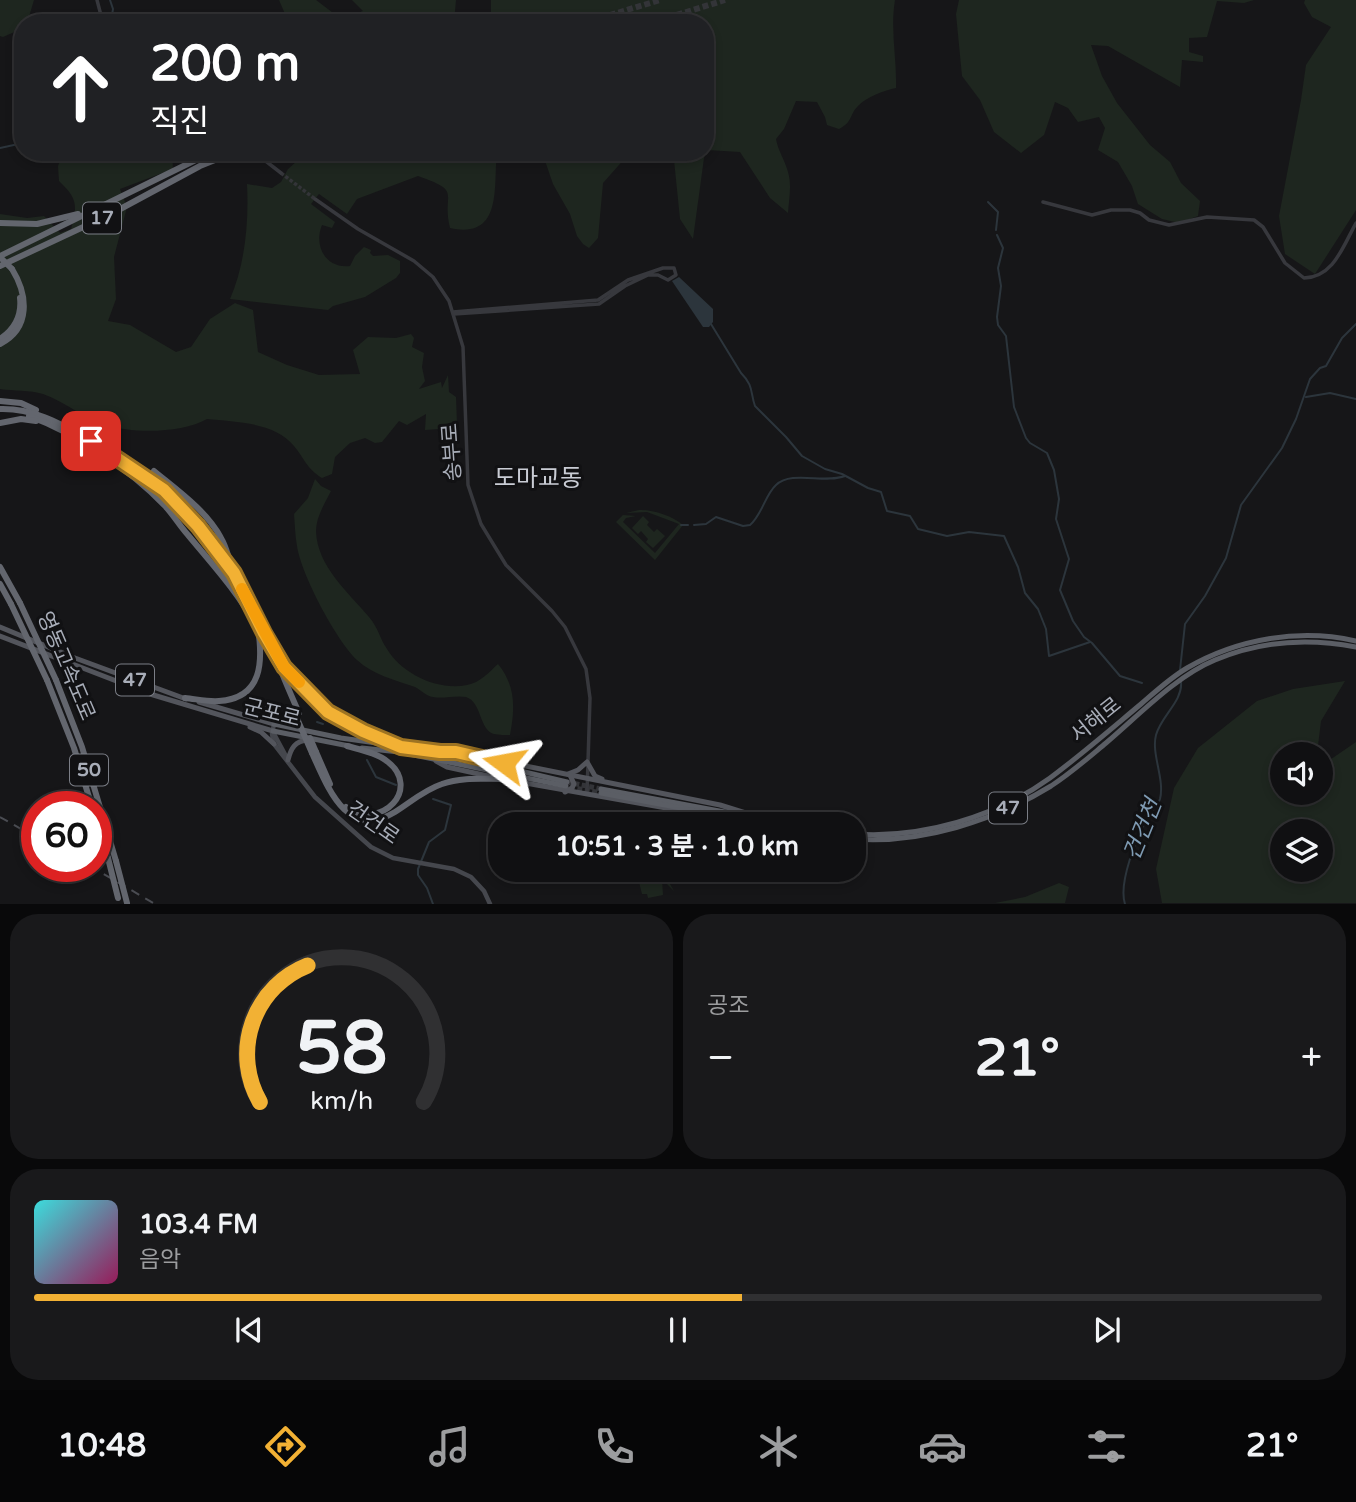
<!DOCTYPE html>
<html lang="ko">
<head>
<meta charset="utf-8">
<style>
  body { margin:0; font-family:"Varela Round","Noto Sans KR",sans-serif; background:#19191b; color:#f1f3f6; height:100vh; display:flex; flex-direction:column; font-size:26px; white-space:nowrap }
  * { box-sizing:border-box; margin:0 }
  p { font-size:23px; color:#9c9d9f }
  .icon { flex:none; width:38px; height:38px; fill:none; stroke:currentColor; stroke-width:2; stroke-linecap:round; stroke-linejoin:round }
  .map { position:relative; height:904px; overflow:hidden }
  .side { display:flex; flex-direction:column; gap:10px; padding:10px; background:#09090a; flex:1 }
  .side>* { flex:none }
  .guide { position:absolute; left:14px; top:14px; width:700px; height:147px; border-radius:28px; box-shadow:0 4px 10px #0003,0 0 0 2px #303032; background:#202124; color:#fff; overflow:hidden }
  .tools { position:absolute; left:1270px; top:742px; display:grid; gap:14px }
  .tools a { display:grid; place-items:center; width:63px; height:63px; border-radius:50%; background:#101012; box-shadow:0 4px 10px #0003,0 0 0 2px #303032; font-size:35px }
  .speed { position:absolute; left:21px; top:791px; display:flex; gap:14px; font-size:35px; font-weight:700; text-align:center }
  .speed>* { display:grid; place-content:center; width:91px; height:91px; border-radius:50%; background:#101012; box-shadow:0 4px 10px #0003,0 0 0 2px #303032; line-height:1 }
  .speed .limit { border:10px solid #d22; background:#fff; color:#111 }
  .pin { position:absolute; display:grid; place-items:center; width:60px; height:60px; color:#fff; margin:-30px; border-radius:14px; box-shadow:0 4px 10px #0006 }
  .me { position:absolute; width:77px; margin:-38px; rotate:283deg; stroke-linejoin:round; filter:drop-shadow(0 0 5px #0008) }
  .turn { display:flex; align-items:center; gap:24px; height:147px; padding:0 21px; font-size:32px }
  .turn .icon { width:91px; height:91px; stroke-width:2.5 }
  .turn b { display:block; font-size:49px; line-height:60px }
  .big { font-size:52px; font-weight:700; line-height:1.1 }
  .side .widget { flex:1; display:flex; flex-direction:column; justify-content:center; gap:10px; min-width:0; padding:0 24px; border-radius:28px; background:#19191b }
  .side .dial { align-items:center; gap:0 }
  .dial svg { height:182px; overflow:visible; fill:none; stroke:#303032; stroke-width:7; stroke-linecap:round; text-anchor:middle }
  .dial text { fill:#f1f3f6; stroke:none }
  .song { display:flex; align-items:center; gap:21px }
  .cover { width:84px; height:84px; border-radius:10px; background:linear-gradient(135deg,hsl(180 70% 55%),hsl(330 70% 35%)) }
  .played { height:7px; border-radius:4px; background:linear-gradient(90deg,#f2b134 55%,#303032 55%) }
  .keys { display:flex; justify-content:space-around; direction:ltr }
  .heat { display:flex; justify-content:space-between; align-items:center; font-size:38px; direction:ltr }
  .side .tiles { flex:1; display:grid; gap:10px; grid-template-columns:1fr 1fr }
  .widget:last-child { grid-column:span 2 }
  .trip { position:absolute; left:488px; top:812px; width:378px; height:70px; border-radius:28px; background:#101012; box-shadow:0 4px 10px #0003,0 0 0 2px #303032; font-weight:700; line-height:70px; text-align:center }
  .menu { display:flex; height:112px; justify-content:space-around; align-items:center; background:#060607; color:#9c9d9f }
  .menu .icon { width:49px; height:49px }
  .menu .selected { color:#f2b134 }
  .menu b { font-size:32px; color:#f1f3f6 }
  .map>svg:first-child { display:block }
  .green { fill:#1e261f; fill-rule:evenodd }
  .water { fill:#2c353c }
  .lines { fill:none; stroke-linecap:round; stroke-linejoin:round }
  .stream { stroke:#2c353c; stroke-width:2 }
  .tertiary-tunnel { stroke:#333438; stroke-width:3.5; stroke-dasharray:3.5 2; stroke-linecap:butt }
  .trunk-tunnel { stroke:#333438; stroke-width:5; stroke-dasharray:5 2.5; stroke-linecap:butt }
  .motorway-tunnel { stroke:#333438; stroke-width:6; stroke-dasharray:6 3; stroke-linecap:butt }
  .tertiary { stroke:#37383d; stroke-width:3.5 }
  .secondary { stroke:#45474d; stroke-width:4.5 }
  .primary { stroke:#53555c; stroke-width:5 }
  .trunk { stroke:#5b5e65; stroke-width:5 }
  .motorway { stroke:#63666e; stroke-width:6 }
  .rail { stroke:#4a4c52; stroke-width:2; stroke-dasharray:9 7; stroke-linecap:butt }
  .motorway-bridge { stroke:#63666e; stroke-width:6 }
  .route-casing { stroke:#9d7322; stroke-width:18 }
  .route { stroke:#f2b134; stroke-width:12 }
  .slow { stroke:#f59e0b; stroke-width:12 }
  .labels { text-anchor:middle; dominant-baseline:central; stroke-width:6; stroke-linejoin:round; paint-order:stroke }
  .shield { fill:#111113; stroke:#7b7e86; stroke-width:2 }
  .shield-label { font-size:19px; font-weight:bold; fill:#a8adb8 }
  .street-label { font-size:21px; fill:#a8adb8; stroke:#111113 }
  .water-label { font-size:23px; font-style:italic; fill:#7f9bb3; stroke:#111113 }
  .quarter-label { font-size:24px; fill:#c9ccd4; stroke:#111113 }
</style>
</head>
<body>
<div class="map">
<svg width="1356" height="904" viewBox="0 0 1356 904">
  <rect width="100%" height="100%" fill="#161618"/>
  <g class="green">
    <polygon points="0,0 34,0 28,20 23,23 19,30 3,37 0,36"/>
    <polygon points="279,0 316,0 341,19 363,11 352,0 456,0 454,23 289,23"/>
    <path d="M 491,0 L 895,0 C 890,30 897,59 896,88 C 885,90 866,97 858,106 C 849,115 853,122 839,129 L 827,125 L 825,117 L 817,102 L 796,101 L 784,129 L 776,139 C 778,151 785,160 788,172 C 792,185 789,199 788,213 L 770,198 L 740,152 L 707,150 L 704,158 L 693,239 L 680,219 L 674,160 L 669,152 L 705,152 L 705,23 L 491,23 Z"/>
    <polygon points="959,0 1254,0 1244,3 1217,1 1207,37 1189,38 1189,52 1203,56 1203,62 1182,60 1180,87 1108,46 1091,45 1102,76 1117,103 1150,145 1170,162 1181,183 1200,201 1198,216 1179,223 1162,219 1138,204 1132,186 1118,162 1098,150 1105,128 1099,117 1078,122 1068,108 1055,102 1044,135 1021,153 994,132 980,100 962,76 956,14"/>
    <polygon points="1305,0 1356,0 1356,210 1315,274 1285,254 1279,216 1301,100 1306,65 1331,27 1312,17 1304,3"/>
    <path d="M 63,152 L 172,152 L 173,169 L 120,189 L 127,207 L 114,257 L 116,299 L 108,321 L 130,325 L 176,352 L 191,347 L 210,319 L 235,303 L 253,310 L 258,352 L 287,365 L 319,375 L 360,374 L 353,350 L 368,337 L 396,338 L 411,334 L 414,338 L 412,347 L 424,353 L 422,367 L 425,381 L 419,389 L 441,382 L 442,388 L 448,375 L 449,392 L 456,397 L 457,424 L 453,428 L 425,430 L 426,414 L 407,425 L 399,421 L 382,442 L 375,443 L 365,438 L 350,443 L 335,457 L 332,474 L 322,478 C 306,468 305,459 294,446 C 275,422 235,422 207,419 C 183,433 133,434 106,425 C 84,418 65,402 43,394 C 30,390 14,391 0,389 L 0,214 L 27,218 L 44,216 L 60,233 L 71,229 C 78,205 77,198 59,181 L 58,166 Z"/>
    <path d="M 303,152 L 497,152 C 493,184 504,240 450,228 C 441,192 464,192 418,176 L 357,199 L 347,214 L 319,194 L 311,204 L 335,222 L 332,228 L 322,225 C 313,247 327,269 350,266 L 355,256 L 364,247 L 371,250 L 370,253 L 373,256 L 388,255 L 400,261 L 400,273 L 396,278 L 365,297 L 333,306 L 328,310 L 230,299 C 245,265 249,222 247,184 L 272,188 L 281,182 L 288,169 L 305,154 Z"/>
    <polygon points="542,152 654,152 646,155 626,157 603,183 598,238 589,248 583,244 577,236 570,214 553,184"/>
    <path d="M 315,479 L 321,486 L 331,491 C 325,503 316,517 316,531 C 317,566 348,592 369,617 C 379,629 379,637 387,649 C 402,674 438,691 467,685 C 480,683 489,672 498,664 C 516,686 515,709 510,735 C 506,735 499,735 494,734 C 479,730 482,702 466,697 C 455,695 444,699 433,697 C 426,696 421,690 415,687 C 395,680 373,675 357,660 C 336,640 301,574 297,546 C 295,536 295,525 294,514 L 308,498 Z"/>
    <path d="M 639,510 C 652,509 673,516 683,525 L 655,560 L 616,522 L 623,515 L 636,516 L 626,518 L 623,522 L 655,553 L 679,524 L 647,512 L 626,513 Z"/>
    <polygon points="643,516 649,522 647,525 654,532 657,529 665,536 653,548 646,542 648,539 641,531 638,534 632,528"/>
    <path d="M 1345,681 L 1321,721 L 1317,754 L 1283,754 L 1283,793 L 1321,793 L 1321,766 L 1356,742 L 1356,903 L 1162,903 L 1156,869 L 1174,788 L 1198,748 L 1257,701 L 1293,689 ZM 1283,831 L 1321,831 L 1321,870 L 1283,870 Z"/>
    <polygon points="645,870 662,870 674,891 662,879 663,895 648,898 647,894 642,894 639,882 641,877 644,877"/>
    <polygon points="1059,883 1069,887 1065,903 995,903 1025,897"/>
  </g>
  <polygon class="water" points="679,277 713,309 713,322 709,327 703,327 672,281"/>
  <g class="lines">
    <g class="stream">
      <polyline points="110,0 113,9 111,21"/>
      <polyline points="0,148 23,143"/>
      <polyline points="988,202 998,212 996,230"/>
      <polyline points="997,235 1003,248 998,268 1001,286 997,317 998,325 1006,336 1014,407 1026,438 1030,443 1047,453 1054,470 1059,499 1056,519 1069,559 1060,590 1073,621 1084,637 1092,643 1120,676 1142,683"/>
      <path d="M 711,324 L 741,373 C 754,386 750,392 755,406 L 786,437 L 802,456 L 825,469 L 842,474 L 868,488 L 881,492 L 887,511 L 910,516 L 918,529 L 947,536 L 969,532 L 1004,536 L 1018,567 L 1025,593 L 1038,609 L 1046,629 L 1049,656 L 1090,642"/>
      <polyline points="1306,397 1330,393 1356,399"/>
      <polyline points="681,525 688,525"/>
      <path d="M 694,525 L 706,524 L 716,517 L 743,526 L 750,525 C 762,515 765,495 776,485 C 792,470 824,484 845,476"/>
      <polyline points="1180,670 1185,624 1205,596 1226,558 1241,505 1282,448 1296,419 1310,379 1320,368 1326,366 1342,338 1356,324"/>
      <polyline points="248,704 270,708"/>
      <polyline points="317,722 323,724"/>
      <polyline points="367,760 376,777 396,785"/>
      <polyline points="433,904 427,888 418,875 418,869 429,842 445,830 451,805 433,799"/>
      <path d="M 1125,904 C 1118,883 1137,836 1148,817 C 1151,811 1158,805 1160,799 C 1165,779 1151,754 1156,735 C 1161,716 1183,701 1181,682"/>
    </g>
    <polyline class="tertiary-tunnel" points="281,173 315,199"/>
    <g class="trunk-tunnel">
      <polyline points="567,782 601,789"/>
      <polyline points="570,787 601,793"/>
    </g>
    <g class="motorway-tunnel">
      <polyline points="584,23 660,0"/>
      <polyline points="651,23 725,0"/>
    </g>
    <g class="tertiary">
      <polyline points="97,0 103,23"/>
      <polyline points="254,152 281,173"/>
      <polyline points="315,199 358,229 414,261 433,277 449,301 463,347 468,485 481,524 506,565 552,611 565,627 586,669 590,698 587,794"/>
      <path d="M 1043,202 L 1092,215 L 1111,210 L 1130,210 L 1140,213 L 1149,220 L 1169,225 L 1207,217 L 1254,220 L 1263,227 L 1285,263 L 1304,278 C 1334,277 1343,246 1356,223"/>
      <polyline points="453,312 598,300 628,280 663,268 674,268 676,275 668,280 658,275 648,275 625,286 599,304 454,314"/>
    </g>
    <g class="secondary">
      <polyline points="274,724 272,734 274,744 315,797 371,847 393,858 454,869 471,877 484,891 490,904"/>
      <polyline points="273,732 287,758"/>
    </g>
    <g class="primary">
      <polyline points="0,627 75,658 186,699"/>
      <polyline points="0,636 150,694 273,731"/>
      <polyline points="199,702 274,724"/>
      <polyline points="250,727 261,732 274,744"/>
      <polyline points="447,752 456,752 720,805 752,815"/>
      <path d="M 288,760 C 291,748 295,741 308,740"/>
      <polyline points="436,761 447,767 502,779 734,820"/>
      <polyline points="568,774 578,770 587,762 595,776 602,779"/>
      <polyline points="565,792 572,788 574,784 570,775"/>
    </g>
    <g class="trunk">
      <polyline points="274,724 341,738 440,752 567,782"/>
      <polyline points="273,731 349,746"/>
      <polyline points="362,748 399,752 566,786"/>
      <polyline points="601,789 790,824"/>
      <polyline points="601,793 765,824"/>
      <path d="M 854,834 C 921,839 996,817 1050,778 C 1081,755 1111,729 1141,704 C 1155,692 1170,678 1187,668 C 1237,639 1299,628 1356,641"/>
      <path d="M 854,839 C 921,844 994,821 1051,786 C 1071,773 1088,758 1106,743 C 1138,716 1176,676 1215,660 C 1260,641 1309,638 1356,647"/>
    </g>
    <g class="motorway">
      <polyline points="0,223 37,224 78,214"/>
      <polyline points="0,256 212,152"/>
      <polyline points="0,266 111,214 200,166 235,152"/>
      <path d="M 0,339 C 15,329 22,316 20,298"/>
      <path d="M 0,344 C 31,328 28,295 12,269"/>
      <polyline points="0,401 21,403 36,410"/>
      <path d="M 0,409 C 34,408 61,424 90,440 C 147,471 199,516 234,572 C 261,616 278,667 299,713"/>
      <path d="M 29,416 C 75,433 131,470 164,505 C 173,514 179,525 188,535 C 212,564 238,592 256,626"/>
      <polyline points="0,423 21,419 36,421"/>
      <path d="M 154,471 C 177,490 207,511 221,538 C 226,546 228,556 231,564"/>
      <polyline points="0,567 20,603"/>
      <polyline points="0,584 11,604"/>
      <polyline points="279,659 284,667 328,712 363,731 401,747"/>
      <polyline points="47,680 74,748 92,807"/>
      <polyline points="56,680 82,747 116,861"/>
      <path d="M 185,698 C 196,699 208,702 219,701 C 263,698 263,661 258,628"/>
      <polyline points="316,752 330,784"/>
      <path d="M 312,753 C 328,788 347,841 395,812 C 411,802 424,790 442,784 C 461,777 482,779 502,779"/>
      <path d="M 346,807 C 383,831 421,788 388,762 C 377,753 361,750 347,746"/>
      <polyline points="96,821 108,858"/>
    </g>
    <g class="rail">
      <polyline points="0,817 37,838"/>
      <polyline points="90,866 155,904"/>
    </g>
    <g class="motorway-bridge">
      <polyline points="0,257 12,269"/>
      <polyline points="20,603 56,680"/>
      <polyline points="11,604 47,680"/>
      <polyline points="295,714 312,753"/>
      <polyline points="310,738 316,752"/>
      <polyline points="108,858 118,898"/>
      <polyline points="116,861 127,903"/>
    </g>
  </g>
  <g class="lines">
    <defs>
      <polyline id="route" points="91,441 164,490 198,526 234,573 264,633 284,667 328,712 363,731 401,747 440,752 456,752 504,763"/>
    </defs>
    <use href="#route" class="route-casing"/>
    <use href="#route" class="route"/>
    <polyline class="slow" points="242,589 284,667 299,682"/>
  </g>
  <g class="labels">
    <g class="shield">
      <rect x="83" y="202.5" width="38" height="31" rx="5"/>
      <rect x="116" y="664.5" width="38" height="31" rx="5"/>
      <rect x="70" y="754.5" width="38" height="31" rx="5"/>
      <rect x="989" y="792.5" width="38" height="31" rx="5"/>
    </g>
    <g class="shield-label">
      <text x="102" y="218">17</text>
      <text x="135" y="680">47</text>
      <text x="89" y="770">50</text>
      <text x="1008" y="808">47</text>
    </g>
    <g class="street-label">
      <text transform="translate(452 452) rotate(-94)">송부로</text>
      <text transform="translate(66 666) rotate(67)">영동고속도로</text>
      <text transform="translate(272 713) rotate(14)">군포로</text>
      <text transform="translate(1096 720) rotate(-39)">서해로</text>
      <text transform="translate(373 823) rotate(35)">건건로</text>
    </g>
    <g class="water-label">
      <text transform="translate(1143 830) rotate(-68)">건건천</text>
    </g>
    <g class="quarter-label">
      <text x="538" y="478">도마교동</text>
    </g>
  </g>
</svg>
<div class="tools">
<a><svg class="icon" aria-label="sound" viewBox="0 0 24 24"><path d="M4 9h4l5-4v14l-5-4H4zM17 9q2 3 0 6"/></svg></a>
<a><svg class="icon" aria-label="layers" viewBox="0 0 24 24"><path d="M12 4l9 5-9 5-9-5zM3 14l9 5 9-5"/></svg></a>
</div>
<div class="speed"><div class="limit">60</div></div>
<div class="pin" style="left:91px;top:441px;background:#d93025"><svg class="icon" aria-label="arrive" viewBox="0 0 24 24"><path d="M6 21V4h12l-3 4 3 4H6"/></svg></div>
<svg class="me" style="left:504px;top:763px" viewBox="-20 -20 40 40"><path d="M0-17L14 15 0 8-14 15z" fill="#f2b134" stroke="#fff" stroke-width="4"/></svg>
<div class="trip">10:51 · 3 분 · 1.0 km</div>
<div class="guide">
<div class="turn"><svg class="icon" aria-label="ahead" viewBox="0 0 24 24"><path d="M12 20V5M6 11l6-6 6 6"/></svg><div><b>200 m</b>직진</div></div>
</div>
</div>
<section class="side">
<div class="tiles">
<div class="widget dial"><svg viewBox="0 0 100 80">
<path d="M14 69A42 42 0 1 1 86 69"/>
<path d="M14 69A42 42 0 0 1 35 9" stroke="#f2b134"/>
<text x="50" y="56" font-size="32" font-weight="700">58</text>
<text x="50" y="72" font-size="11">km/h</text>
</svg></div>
<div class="widget"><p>공조</p>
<div class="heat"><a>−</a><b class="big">21°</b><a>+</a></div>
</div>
<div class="widget">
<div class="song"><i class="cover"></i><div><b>103.4 FM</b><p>음악</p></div></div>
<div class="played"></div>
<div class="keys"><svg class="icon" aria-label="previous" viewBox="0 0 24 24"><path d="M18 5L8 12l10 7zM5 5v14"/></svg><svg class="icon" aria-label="pause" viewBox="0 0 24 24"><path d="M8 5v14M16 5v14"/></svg><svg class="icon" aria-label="next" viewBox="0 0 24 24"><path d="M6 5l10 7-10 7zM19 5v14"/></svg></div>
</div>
</div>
</section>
<nav class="menu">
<b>10:48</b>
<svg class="icon selected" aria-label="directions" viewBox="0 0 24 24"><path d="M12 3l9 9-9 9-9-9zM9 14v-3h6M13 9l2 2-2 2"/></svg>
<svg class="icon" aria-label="music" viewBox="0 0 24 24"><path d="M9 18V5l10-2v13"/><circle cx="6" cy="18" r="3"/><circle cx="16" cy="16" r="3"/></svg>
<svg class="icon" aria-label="phone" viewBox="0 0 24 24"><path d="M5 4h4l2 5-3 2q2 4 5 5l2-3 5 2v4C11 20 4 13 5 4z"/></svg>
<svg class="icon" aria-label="climate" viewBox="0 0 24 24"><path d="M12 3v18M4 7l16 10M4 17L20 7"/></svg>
<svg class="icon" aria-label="car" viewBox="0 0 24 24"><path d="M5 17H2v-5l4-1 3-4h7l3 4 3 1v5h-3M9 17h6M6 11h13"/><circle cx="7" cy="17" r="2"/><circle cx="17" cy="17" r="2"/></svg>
<svg class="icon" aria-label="filters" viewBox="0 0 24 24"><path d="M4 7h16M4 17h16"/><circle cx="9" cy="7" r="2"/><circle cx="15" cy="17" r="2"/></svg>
<b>21°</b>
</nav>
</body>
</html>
